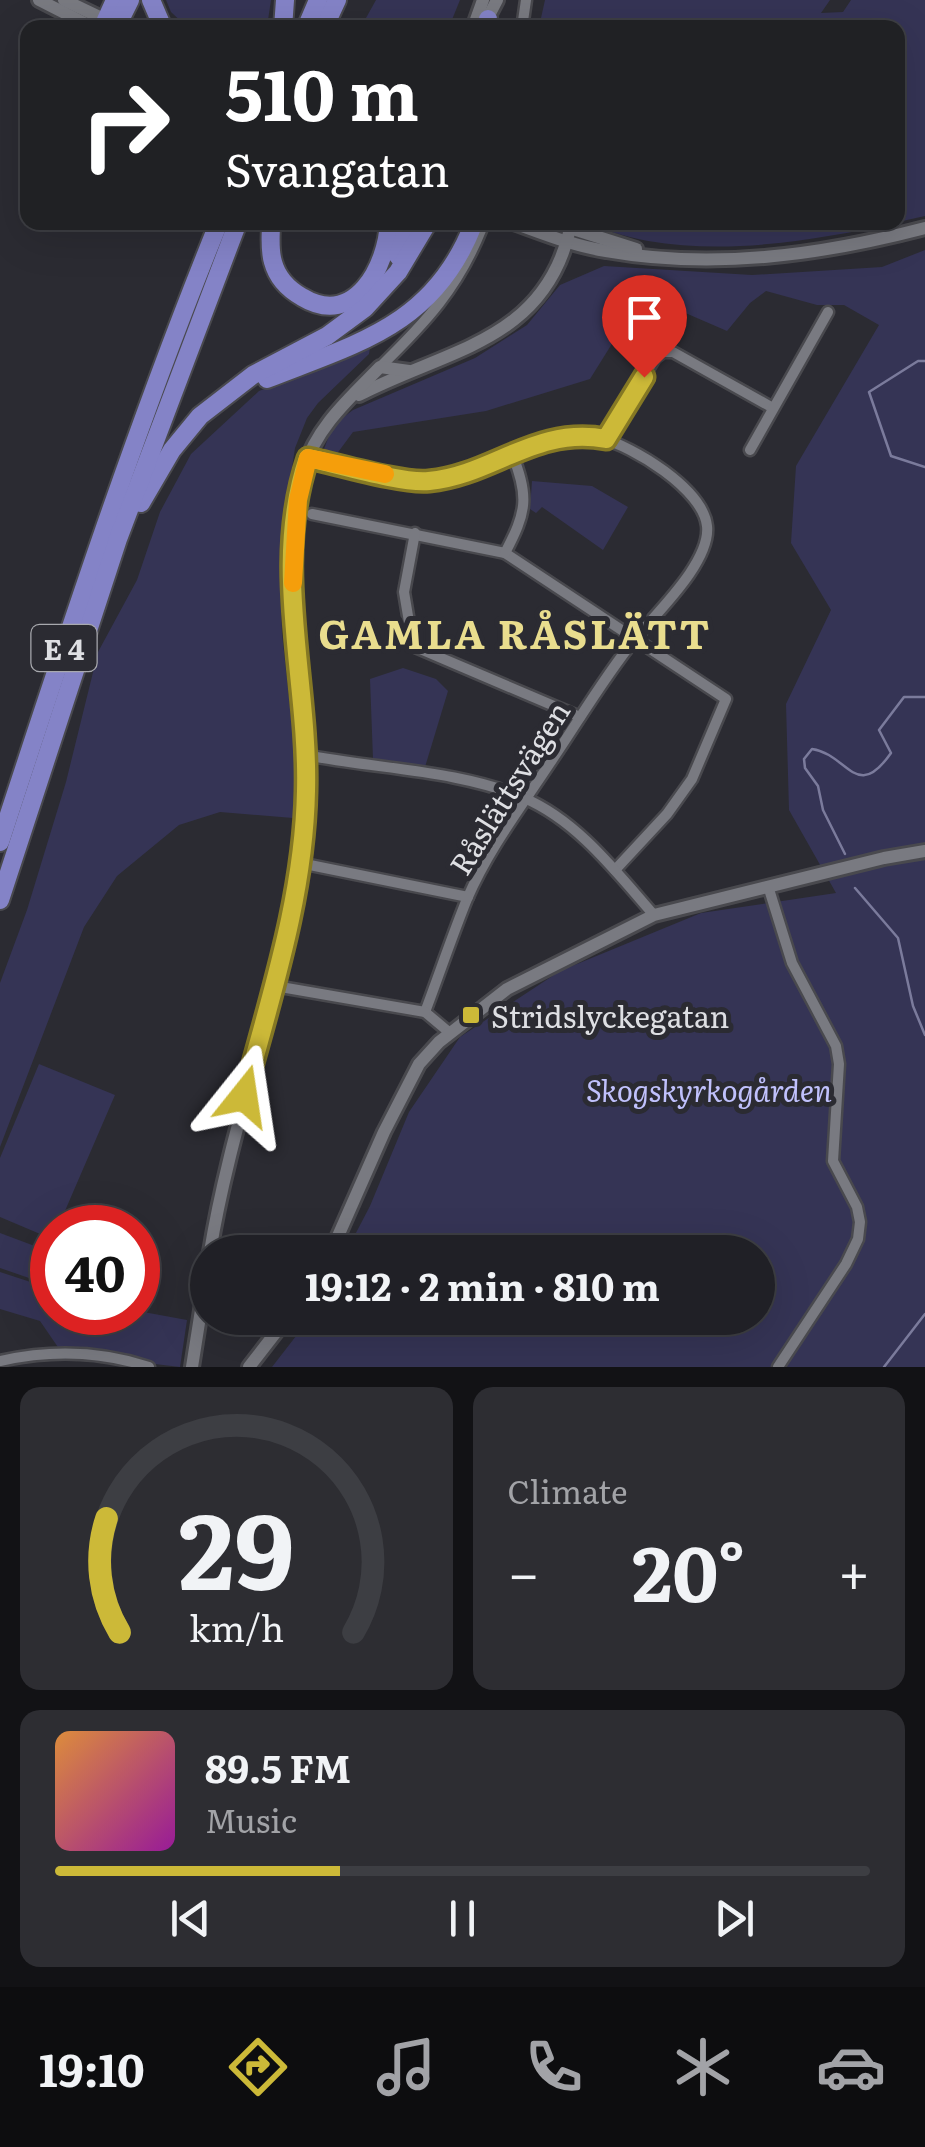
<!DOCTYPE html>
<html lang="en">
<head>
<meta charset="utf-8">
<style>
  body { margin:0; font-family:Literata,serif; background:#2d2d32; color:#f1f3f6; height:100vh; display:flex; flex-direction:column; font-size:38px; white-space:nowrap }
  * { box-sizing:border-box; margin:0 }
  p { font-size:32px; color:#a2a3a7 }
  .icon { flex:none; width:55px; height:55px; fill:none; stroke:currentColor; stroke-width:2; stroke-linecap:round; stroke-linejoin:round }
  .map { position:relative; height:1367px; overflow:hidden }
  .panel { display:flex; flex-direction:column; gap:20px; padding:20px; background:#121215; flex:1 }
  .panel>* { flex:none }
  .banner { position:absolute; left:20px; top:20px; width:885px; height:210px; border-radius:20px; box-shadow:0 10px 40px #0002,0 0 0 2px #3d3e43; background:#202124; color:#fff; overflow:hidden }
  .speed { position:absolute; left:30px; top:1205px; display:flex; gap:20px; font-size:50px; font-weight:700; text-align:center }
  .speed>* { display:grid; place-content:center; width:130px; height:130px; border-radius:50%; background:#202026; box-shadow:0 10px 40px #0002,0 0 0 2px #3d3e43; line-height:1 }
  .speed .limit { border:15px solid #d22; background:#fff; color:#111 }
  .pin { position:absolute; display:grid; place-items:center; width:85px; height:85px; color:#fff; margin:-102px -42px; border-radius:50% 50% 50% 0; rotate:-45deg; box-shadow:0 0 10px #0007 }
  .pin .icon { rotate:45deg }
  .me { position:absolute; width:110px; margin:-55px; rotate:15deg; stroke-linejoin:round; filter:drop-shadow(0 0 8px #0008) }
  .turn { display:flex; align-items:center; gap:35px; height:210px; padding:0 40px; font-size:45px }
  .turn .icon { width:130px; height:130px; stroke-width:2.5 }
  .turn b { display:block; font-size:70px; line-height:85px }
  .big { font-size:75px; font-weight:700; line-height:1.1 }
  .panel .card { flex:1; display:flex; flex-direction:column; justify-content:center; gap:15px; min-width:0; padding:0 35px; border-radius:20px; background:#2d2d32 }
  .panel .dial { align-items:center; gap:0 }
  .dial svg { height:260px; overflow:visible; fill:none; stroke:#3d3e43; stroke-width:7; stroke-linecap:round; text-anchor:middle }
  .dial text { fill:#f1f3f6; stroke:none }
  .song { display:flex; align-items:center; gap:30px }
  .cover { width:120px; height:120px; border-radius:15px; background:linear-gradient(135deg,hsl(30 70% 55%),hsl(300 70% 35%)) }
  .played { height:10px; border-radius:5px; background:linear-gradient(90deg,#ccb938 35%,#3d3e43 35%) }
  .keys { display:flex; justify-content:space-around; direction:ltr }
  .heat { display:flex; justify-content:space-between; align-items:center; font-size:55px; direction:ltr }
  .panel .tiles { flex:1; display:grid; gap:20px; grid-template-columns:1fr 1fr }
  .card:last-child { grid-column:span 2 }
  .trip { position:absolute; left:190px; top:1235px; width:585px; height:100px; border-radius:50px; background:#202026; box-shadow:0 10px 40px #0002,0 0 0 2px #3d3e43; font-weight:700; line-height:100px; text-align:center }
  .menu { display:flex; height:160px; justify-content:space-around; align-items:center; background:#0d0d0f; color:#a2a3a7 }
  .menu .icon { width:70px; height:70px }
  .menu .selected { color:#ccb938 }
  .menu b { font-size:45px; color:#f1f3f6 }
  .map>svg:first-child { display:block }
  .green { fill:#353455 }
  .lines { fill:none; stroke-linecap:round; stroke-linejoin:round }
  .stream { stroke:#7b7b9c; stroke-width:2.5 }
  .minor-casing { stroke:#49494e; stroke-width:15 }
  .tertiary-casing { stroke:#49494e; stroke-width:18 }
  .motorway-casing { stroke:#49494e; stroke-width:22 }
  .minor { stroke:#797a81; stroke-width:10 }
  .tertiary { stroke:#797a81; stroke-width:12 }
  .motorway { stroke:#8483c7; stroke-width:18 }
  .route-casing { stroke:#857824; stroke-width:25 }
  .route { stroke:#ccb938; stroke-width:18 }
  .slow { stroke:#f59e0b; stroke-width:18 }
  .poi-dot { fill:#ccb938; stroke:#2b2b32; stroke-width:4 }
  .labels { text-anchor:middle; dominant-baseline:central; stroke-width:10; stroke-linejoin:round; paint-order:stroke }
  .shield { fill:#2b2b32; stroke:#a8a9ae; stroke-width:2.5 }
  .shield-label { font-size:28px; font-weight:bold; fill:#dedfe3 }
  .street-label { font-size:30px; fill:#dedfe3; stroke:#2b2b32 }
  .poi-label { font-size:30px; fill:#dedfe3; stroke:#2b2b32; text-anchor:start }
  .park-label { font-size:30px; font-style:italic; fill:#c0c1fc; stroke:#2b2b32 }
  .district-label { font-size:40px; font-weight:bold; letter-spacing:2.5px; fill:#e9dd8e; stroke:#2b2b32 }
</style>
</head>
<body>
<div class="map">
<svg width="925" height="1367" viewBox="0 0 925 1367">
  <rect width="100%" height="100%" fill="#2b2b32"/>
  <g class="green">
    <polygon points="166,0 271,0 267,27 187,27 171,12"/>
    <polygon points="376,0 460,0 449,27 361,27"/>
    <polygon points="545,0 830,0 821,13 843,12 851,0 925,0 925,216 898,222 898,28 539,27"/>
    <path d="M 580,222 L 897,222 L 897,223 C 815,240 731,255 648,241 C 625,237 602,229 580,222 Z"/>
    <polygon points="925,250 925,1367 272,1367 310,1318 758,1318 758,1252 346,1252 370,1206 409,1112 460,1037 560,971 701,913 836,893 789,810 786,704 831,610 791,543 796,466 879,325 844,305 817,305 766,291 750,303 727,331 660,302 638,302 590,379 486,411 353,432 336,455 324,449 333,425 353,410 475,358 527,325 560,285 604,266 752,275 882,267"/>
    <polygon points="370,347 369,354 318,403 307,418 295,448 281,539 280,572 282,634 295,752 293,818 220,812 179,825 117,876 84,927 0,1147 0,983 27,910 66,782 98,652 137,580 160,512 191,454 259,391"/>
    <polygon points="532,481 592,486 628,507 603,550 542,507 536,513 530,509"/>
    <polygon points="403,668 436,679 448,691 425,767 373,759 370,679"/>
    <polygon points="39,1064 115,1095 58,1227 52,1228 52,1239 0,1217 0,1158"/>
    <polygon points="0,1233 40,1248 29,1278 0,1268"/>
    <polygon points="0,1272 52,1289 52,1312 138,1311 187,1320 180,1367 62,1353 40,1321 0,1309"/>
  </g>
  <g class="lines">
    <g class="stream">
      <polyline points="925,361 918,361 869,392 891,456 925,467"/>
      <path d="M 845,854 L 823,810 L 818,786 L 805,768 L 804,759 L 812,749 C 848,754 856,803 891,753 L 879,730 L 904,697 L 925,697"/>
      <polyline points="855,888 898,938 913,1006 925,1035"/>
      <polyline points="884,1367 925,1314"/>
    </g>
    <defs>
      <g id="minor">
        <polyline points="522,28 526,0"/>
        <path d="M 380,367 C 426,322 458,288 482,228"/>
        <polyline points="605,439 655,358 663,352 673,352 773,408"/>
        <polyline points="750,450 828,312"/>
        <path d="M 308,458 C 340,465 404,485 434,480 C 490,471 541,425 600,438 C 633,446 703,489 707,526 C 711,562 656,613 635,639 C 604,677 578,722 550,763 C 521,807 488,850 467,899 C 452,936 439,975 425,1012 L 450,1033"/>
        <polyline points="312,514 505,553 726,699 692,779 667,814 615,870"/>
        <polyline points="415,533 404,592 413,646 580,717"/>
        <path d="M 505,553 C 526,513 530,497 512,454"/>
        <path d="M 306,755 C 376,769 459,770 524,798 C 578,821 617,873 654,915"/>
        <polyline points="300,863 468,897"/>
        <polyline points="768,886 792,963 836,1046 839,1064 833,1161 857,1207 860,1222 858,1239 846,1264 778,1367"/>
        <polyline points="275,986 425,1012"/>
        <path d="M 0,1361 C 49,1350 101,1351 149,1367"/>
      </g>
      <g id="tertiary">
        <polyline points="39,0 94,28"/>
        <polyline points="64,0 112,23"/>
        <polyline points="484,25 497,0"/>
        <polyline points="473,28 483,0"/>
        <path d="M 511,222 C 542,233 573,246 606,251 C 714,270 821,255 925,228"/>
        <polyline points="551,222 636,249"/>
        <path d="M 359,395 C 447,349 544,342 570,229"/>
        <path d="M 210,1252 C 233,1110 290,975 304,831 C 316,711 271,589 304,469 C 316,427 351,397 380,367 L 409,371"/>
        <polyline points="331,1252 384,1132 419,1064 439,1042 507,989 654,915 884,858 925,851"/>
        <polyline points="192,1367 208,1266"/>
        <polyline points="249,1367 287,1318"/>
      </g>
      <g id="motorway">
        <polyline points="151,0 163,28"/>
        <polyline points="107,28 106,20 115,0"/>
        <polyline points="116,28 130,0"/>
        <polyline points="283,28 285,0"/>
        <polyline points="306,28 318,0"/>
        <polyline points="324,28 337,0"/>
        <polyline points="488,28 488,19"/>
        <path d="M 271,222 C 271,235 269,249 273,262 C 277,277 288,289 302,297 C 355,329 387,266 389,222"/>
        <polyline points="398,256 409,222"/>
        <path d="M 267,379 C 358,343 434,325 473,225"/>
        <polyline points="141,503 172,450 200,416 253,375 327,336 365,308 398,272 428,222"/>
        <path d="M 0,842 C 68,634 136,426 219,222"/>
        <polyline points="0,900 118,539 238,222"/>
      </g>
    </defs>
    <use href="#minor" class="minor-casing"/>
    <use href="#tertiary" class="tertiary-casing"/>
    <use href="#motorway" class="motorway-casing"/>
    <use href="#minor" class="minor"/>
    <use href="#tertiary" class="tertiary"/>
    <use href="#motorway" class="motorway"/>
  </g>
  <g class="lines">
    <defs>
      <path id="route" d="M 244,1096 C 271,995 304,896 306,791 C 309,681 271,566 308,458 C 337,464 403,484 429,481 C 493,475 535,426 606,439 L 644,377"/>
    </defs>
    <use href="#route" class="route-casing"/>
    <use href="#route" class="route"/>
    <polyline class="slow" points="293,583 298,500 308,458 385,474"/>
  </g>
  <rect class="poi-dot" x="461" y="1005" width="20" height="20" rx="5"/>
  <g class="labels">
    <rect class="shield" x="31.5" y="625" width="65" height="46" rx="8"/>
    <g class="shield-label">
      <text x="64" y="648">E 4</text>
    </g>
    <g class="street-label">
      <text transform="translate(508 787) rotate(-58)">Råslättsvägen</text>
    </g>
    <g class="poi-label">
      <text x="491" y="1015">Stridslyckegatan</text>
    </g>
    <g class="park-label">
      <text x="709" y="1089">Skogskyrkogården</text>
    </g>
    <g class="district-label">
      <text x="515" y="631">GAMLA RÅSLÄTT</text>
    </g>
  </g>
</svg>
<div class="speed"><div class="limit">40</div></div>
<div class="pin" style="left:644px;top:377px;background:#d93025"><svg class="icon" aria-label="arrive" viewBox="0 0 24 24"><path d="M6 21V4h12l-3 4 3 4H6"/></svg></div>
<svg class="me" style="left:244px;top:1096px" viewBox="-20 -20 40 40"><path d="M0-17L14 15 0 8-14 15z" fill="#ccb938" stroke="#fff" stroke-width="4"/></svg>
<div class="trip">19:12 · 2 min · 810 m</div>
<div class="banner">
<div class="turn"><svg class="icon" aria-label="right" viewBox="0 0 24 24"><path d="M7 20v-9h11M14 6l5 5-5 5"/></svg><div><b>510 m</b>Svangatan</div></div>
</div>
</div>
<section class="panel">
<div class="tiles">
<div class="card dial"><svg viewBox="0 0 100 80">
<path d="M14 69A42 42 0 1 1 86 69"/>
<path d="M14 69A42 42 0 0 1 10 34" stroke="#ccb938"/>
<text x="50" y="56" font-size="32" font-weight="700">29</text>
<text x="50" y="72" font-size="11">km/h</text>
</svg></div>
<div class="card"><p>Climate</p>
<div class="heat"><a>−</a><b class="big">20°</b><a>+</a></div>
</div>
<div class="card">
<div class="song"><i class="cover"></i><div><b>89.5 FM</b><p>Music</p></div></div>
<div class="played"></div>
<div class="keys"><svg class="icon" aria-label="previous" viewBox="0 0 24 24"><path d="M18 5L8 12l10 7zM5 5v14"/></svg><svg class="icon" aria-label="pause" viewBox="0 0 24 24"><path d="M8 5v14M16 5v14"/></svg><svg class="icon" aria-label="next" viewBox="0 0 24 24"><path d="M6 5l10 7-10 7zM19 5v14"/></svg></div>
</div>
</div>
</section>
<nav class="menu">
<b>19:10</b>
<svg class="icon selected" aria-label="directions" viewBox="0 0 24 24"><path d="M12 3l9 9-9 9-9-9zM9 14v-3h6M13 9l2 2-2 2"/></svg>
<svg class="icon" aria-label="music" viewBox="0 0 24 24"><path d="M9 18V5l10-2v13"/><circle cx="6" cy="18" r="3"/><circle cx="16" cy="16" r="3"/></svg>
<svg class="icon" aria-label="phone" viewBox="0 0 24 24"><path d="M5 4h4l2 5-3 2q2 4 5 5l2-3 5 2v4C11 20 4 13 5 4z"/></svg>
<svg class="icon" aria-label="climate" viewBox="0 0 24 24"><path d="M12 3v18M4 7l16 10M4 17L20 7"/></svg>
<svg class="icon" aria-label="car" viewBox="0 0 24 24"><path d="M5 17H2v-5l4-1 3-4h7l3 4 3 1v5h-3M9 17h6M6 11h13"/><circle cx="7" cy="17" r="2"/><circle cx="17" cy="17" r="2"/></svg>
</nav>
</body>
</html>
